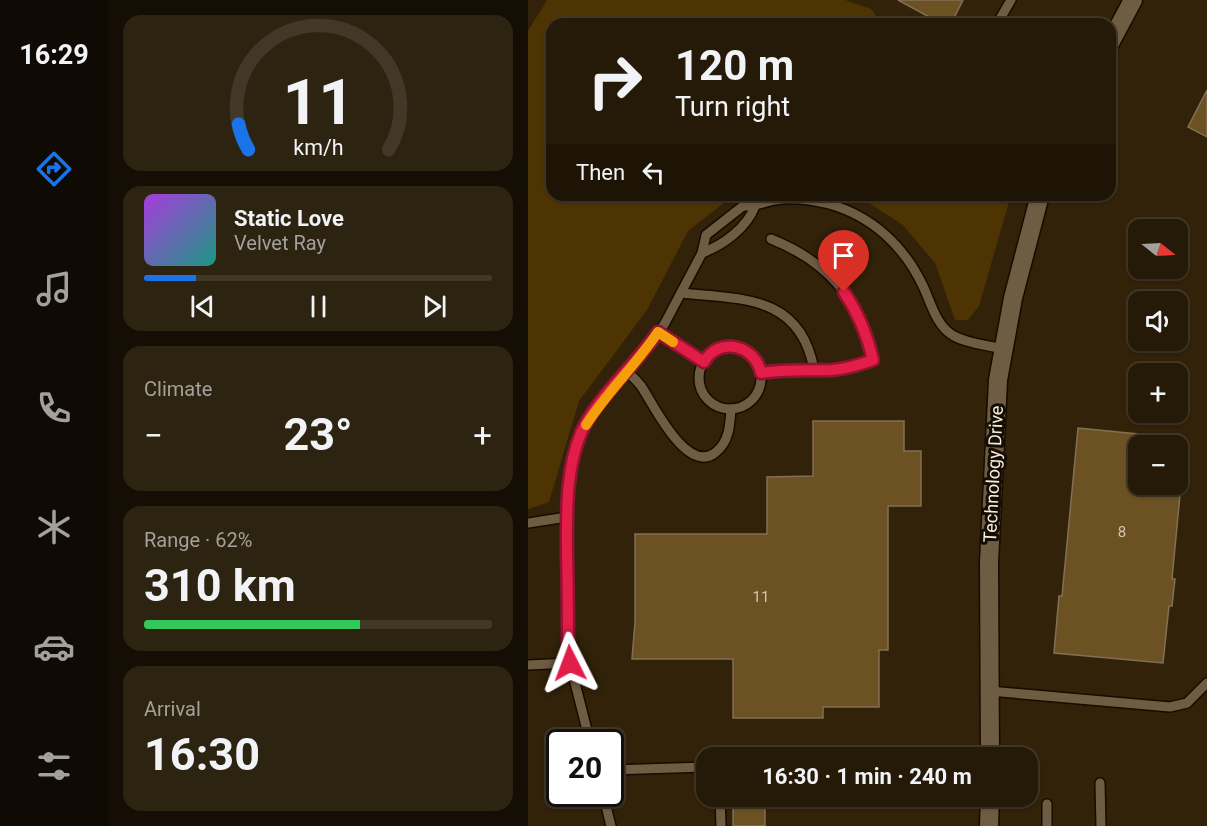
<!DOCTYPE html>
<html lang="en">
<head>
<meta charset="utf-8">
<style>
  body { margin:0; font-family:Roboto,sans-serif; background:#2d2311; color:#f1f3f6; height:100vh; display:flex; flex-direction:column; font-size:22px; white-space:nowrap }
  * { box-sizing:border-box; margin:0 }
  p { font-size:20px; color:#a3a19b }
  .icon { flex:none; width:33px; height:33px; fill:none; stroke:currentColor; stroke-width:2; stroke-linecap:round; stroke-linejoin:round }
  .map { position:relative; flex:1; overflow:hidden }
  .drawer { display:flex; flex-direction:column; gap:15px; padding:15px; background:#140e04; width:420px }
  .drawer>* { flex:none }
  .hud { position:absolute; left:18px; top:18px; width:570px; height:183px; border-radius:18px; box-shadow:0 2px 4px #0004,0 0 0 2px #423828; background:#251a07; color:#f1f3f6; overflow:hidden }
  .needle { width:39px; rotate:108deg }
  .controls { position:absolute; left:600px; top:219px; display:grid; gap:12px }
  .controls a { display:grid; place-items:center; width:60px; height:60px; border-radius:12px; background:#251a07; box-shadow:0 2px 4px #0004,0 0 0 2px #423828; font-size:30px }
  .speed { position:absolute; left:18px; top:729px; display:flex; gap:12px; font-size:30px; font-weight:700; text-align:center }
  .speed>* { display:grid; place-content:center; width:78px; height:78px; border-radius:50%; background:#251a07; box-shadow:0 2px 4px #0004,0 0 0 2px #423828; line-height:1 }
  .speed .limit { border:3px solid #111; border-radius:9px; background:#fff; color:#111 }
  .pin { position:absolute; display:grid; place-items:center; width:51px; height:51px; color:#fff; margin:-62px -26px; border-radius:50% 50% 50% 0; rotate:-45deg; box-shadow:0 0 6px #0007 }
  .pin .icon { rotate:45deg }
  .me { position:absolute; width:66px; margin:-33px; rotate:357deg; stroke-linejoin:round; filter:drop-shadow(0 0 4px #0008) }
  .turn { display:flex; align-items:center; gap:21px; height:126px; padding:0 30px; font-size:27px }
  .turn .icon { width:78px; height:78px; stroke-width:2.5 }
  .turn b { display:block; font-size:42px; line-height:51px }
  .then { display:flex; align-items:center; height:57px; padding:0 30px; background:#0003; gap:12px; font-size:22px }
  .big { font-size:45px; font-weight:700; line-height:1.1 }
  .drawer .tile { flex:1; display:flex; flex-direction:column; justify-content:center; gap:9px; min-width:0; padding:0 21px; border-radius:18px; background:#2d2311 }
  .drawer .dial { align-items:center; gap:0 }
  .dial svg { height:156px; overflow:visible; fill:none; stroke:#423828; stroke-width:7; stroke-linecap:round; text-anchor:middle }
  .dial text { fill:#f1f3f6; stroke:none }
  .song { display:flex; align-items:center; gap:18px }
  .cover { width:72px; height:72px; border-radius:9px; background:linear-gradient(135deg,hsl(280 70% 55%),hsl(170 70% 35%)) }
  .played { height:6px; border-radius:3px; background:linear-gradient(90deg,#1a73e8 15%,#423828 15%) }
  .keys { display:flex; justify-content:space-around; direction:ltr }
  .heat { display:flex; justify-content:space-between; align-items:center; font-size:33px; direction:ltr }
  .charge { height:9px; border-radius:4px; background:linear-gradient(90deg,#34c759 62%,#423828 0) }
  .trip { position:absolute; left:168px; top:747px; width:342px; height:60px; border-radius:18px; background:#251a07; box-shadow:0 2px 4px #0004,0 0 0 2px #423828; font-weight:700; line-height:60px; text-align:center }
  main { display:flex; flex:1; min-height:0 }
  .tabs { display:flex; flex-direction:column; width:108px; justify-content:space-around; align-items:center; background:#0f0a03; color:#a3a19b }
  .tabs .icon { width:42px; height:42px }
  .tabs .current { color:#1a73e8 }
  .tabs b { font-size:27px; color:#f1f3f6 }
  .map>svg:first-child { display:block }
  .green { fill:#4e3403 }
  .building { fill:#6c5123; stroke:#817055; stroke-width:1.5 }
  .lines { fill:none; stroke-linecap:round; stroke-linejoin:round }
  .lane-casing { stroke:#180b00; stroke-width:12 }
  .secondary-casing { stroke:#180b00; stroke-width:21 }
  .lane { stroke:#6e5d43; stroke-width:9 }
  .secondary { stroke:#6e5d43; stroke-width:18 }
  .route-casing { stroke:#92132f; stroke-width:15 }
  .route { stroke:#e11d48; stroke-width:10 }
  .slow { stroke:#f59e0b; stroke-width:10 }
  .labels { text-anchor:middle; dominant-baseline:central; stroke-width:6; stroke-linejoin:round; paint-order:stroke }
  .number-label { font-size:15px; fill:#d4c6af }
  .street-label { font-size:18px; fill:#f7edde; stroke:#130d04 }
</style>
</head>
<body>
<main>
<nav class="tabs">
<b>16:29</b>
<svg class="icon current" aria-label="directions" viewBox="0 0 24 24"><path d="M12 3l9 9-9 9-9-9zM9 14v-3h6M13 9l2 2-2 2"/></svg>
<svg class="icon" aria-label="music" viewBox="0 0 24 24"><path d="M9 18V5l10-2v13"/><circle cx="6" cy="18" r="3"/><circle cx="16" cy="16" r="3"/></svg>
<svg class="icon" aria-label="phone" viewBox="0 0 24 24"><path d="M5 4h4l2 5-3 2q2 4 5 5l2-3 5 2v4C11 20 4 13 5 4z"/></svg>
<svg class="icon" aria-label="climate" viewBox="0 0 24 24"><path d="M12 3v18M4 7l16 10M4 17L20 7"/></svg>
<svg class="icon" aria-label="car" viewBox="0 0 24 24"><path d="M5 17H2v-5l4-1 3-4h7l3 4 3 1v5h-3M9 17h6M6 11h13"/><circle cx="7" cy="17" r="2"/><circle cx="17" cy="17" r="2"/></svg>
<svg class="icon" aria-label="filters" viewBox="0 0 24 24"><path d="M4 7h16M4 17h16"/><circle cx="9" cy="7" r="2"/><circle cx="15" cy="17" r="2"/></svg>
</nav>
<section class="drawer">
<div class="tile dial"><svg viewBox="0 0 100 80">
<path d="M14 69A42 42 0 1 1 86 69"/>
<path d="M14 69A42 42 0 0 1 9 56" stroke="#1a73e8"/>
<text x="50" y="56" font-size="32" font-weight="700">11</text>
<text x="50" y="72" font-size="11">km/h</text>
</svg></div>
<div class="tile">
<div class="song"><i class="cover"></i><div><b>Static Love</b><p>Velvet Ray</p></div></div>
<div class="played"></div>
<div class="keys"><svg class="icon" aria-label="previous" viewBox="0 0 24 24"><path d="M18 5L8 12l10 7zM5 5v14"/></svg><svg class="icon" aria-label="pause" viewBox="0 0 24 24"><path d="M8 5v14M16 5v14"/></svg><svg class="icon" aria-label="next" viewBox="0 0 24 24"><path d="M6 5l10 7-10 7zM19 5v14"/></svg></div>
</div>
<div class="tile"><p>Climate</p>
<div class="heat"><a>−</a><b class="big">23°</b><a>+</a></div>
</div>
<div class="tile"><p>Range · 62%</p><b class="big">310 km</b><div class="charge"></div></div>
<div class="tile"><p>Arrival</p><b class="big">16:30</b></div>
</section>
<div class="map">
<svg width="679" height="826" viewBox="0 0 679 826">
  <rect width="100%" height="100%" fill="#312209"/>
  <g class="green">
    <polygon points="19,0 317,0 343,9 354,24 24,24 24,195 206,195 160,231 119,310 51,401 21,502 0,509 0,31"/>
    <polygon points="329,195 483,195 451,306 440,320 427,320 407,263 375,225"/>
  </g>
  <g class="building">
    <polygon points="370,0 435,0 423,24 414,24"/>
    <polygon points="679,90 679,137 660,127"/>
    <polygon points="285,421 376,421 376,451 393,451 393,506 360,506 360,650 351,650 351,707 295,707 295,718 205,718 205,659 104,659 107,622 107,534 239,534 239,477 285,476"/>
    <polygon points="550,428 610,434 610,484 653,484 644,579 647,579 644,606 641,606 635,663 526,653 531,596 534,596"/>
    <rect x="205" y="796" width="32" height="30"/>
  </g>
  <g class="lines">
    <defs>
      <g id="lane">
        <polyline points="469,24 483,0"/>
        <path d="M 174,253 C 195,245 219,228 227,206"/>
        <path d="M 153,293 C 214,299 273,295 286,370 L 324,367 L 345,360 C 332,300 301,262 243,239"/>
        <polyline points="130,332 176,362"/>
        <circle cx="202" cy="378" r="31"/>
        <path d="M 99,372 C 105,377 111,382 115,389 C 126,406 160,476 188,452 C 201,442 202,425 203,409"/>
        <polyline points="233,373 255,370 286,370"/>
        <polyline points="0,523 39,517"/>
        <polyline points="0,665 42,663"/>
        <polyline points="461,691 642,707 659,703 679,683"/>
        <path d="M 62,742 L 40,655 L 39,521 L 41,473 L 53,432 L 72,403 L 121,347 L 137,323 L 174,253 L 178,235 L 215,206 C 227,206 235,203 246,200 C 265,197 282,199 301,204 C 344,216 376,246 395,286 C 403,303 408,326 426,336 C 440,344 460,345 475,349"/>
        <polyline points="82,770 178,767"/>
        <polyline points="572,783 573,826"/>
        <polyline points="75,794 83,826"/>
        <polyline points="192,796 193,826"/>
        <polyline points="519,826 519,804"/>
      </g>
      <g id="secondary">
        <polyline points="582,43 605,0"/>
        <polyline points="462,758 461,563 470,380 485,298 512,195"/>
        <polyline points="461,826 462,796"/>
      </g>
    </defs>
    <use href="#lane" class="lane-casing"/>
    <use href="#secondary" class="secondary-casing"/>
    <use href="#lane" class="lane"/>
    <use href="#secondary" class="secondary"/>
  </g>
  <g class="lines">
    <defs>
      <path id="route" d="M 42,663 L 40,655 C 40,622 40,588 39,555 C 39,514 37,472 53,433 C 68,398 108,365 130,332 L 176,362 C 191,335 228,346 233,373 C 257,369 280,371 304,370 C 318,369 331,365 345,360 C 339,334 331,314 316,292"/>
    </defs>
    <use href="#route" class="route-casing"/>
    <use href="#route" class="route"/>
    <path class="slow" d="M 58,425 C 79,392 108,365 130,332 L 145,342"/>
  </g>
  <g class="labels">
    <g class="number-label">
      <text x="594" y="532">8</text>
      <text x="233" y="597">11</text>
    </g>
    <g class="street-label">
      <text transform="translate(465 474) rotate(-87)">Technology Drive</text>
    </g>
  </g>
</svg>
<div class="controls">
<a><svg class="needle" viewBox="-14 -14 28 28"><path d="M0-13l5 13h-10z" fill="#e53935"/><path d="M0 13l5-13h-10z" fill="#a3a19b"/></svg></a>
<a><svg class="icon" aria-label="sound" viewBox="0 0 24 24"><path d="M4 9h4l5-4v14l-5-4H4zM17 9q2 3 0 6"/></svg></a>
<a>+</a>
<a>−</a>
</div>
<div class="speed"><div class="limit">20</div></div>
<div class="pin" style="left:316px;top:292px;background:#d93025"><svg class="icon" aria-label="arrive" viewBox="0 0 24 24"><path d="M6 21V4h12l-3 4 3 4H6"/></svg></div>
<svg class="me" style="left:42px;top:663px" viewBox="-20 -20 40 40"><path d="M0-17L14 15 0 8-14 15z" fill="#e11d48" stroke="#fff" stroke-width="4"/></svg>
<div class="trip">16:30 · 1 min · 240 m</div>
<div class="hud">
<div class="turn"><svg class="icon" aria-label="right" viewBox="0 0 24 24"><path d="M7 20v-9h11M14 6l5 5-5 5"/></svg><div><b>120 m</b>Turn right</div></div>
<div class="then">Then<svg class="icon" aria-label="left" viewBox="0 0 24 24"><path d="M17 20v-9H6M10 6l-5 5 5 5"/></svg></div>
</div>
</div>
</main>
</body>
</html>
